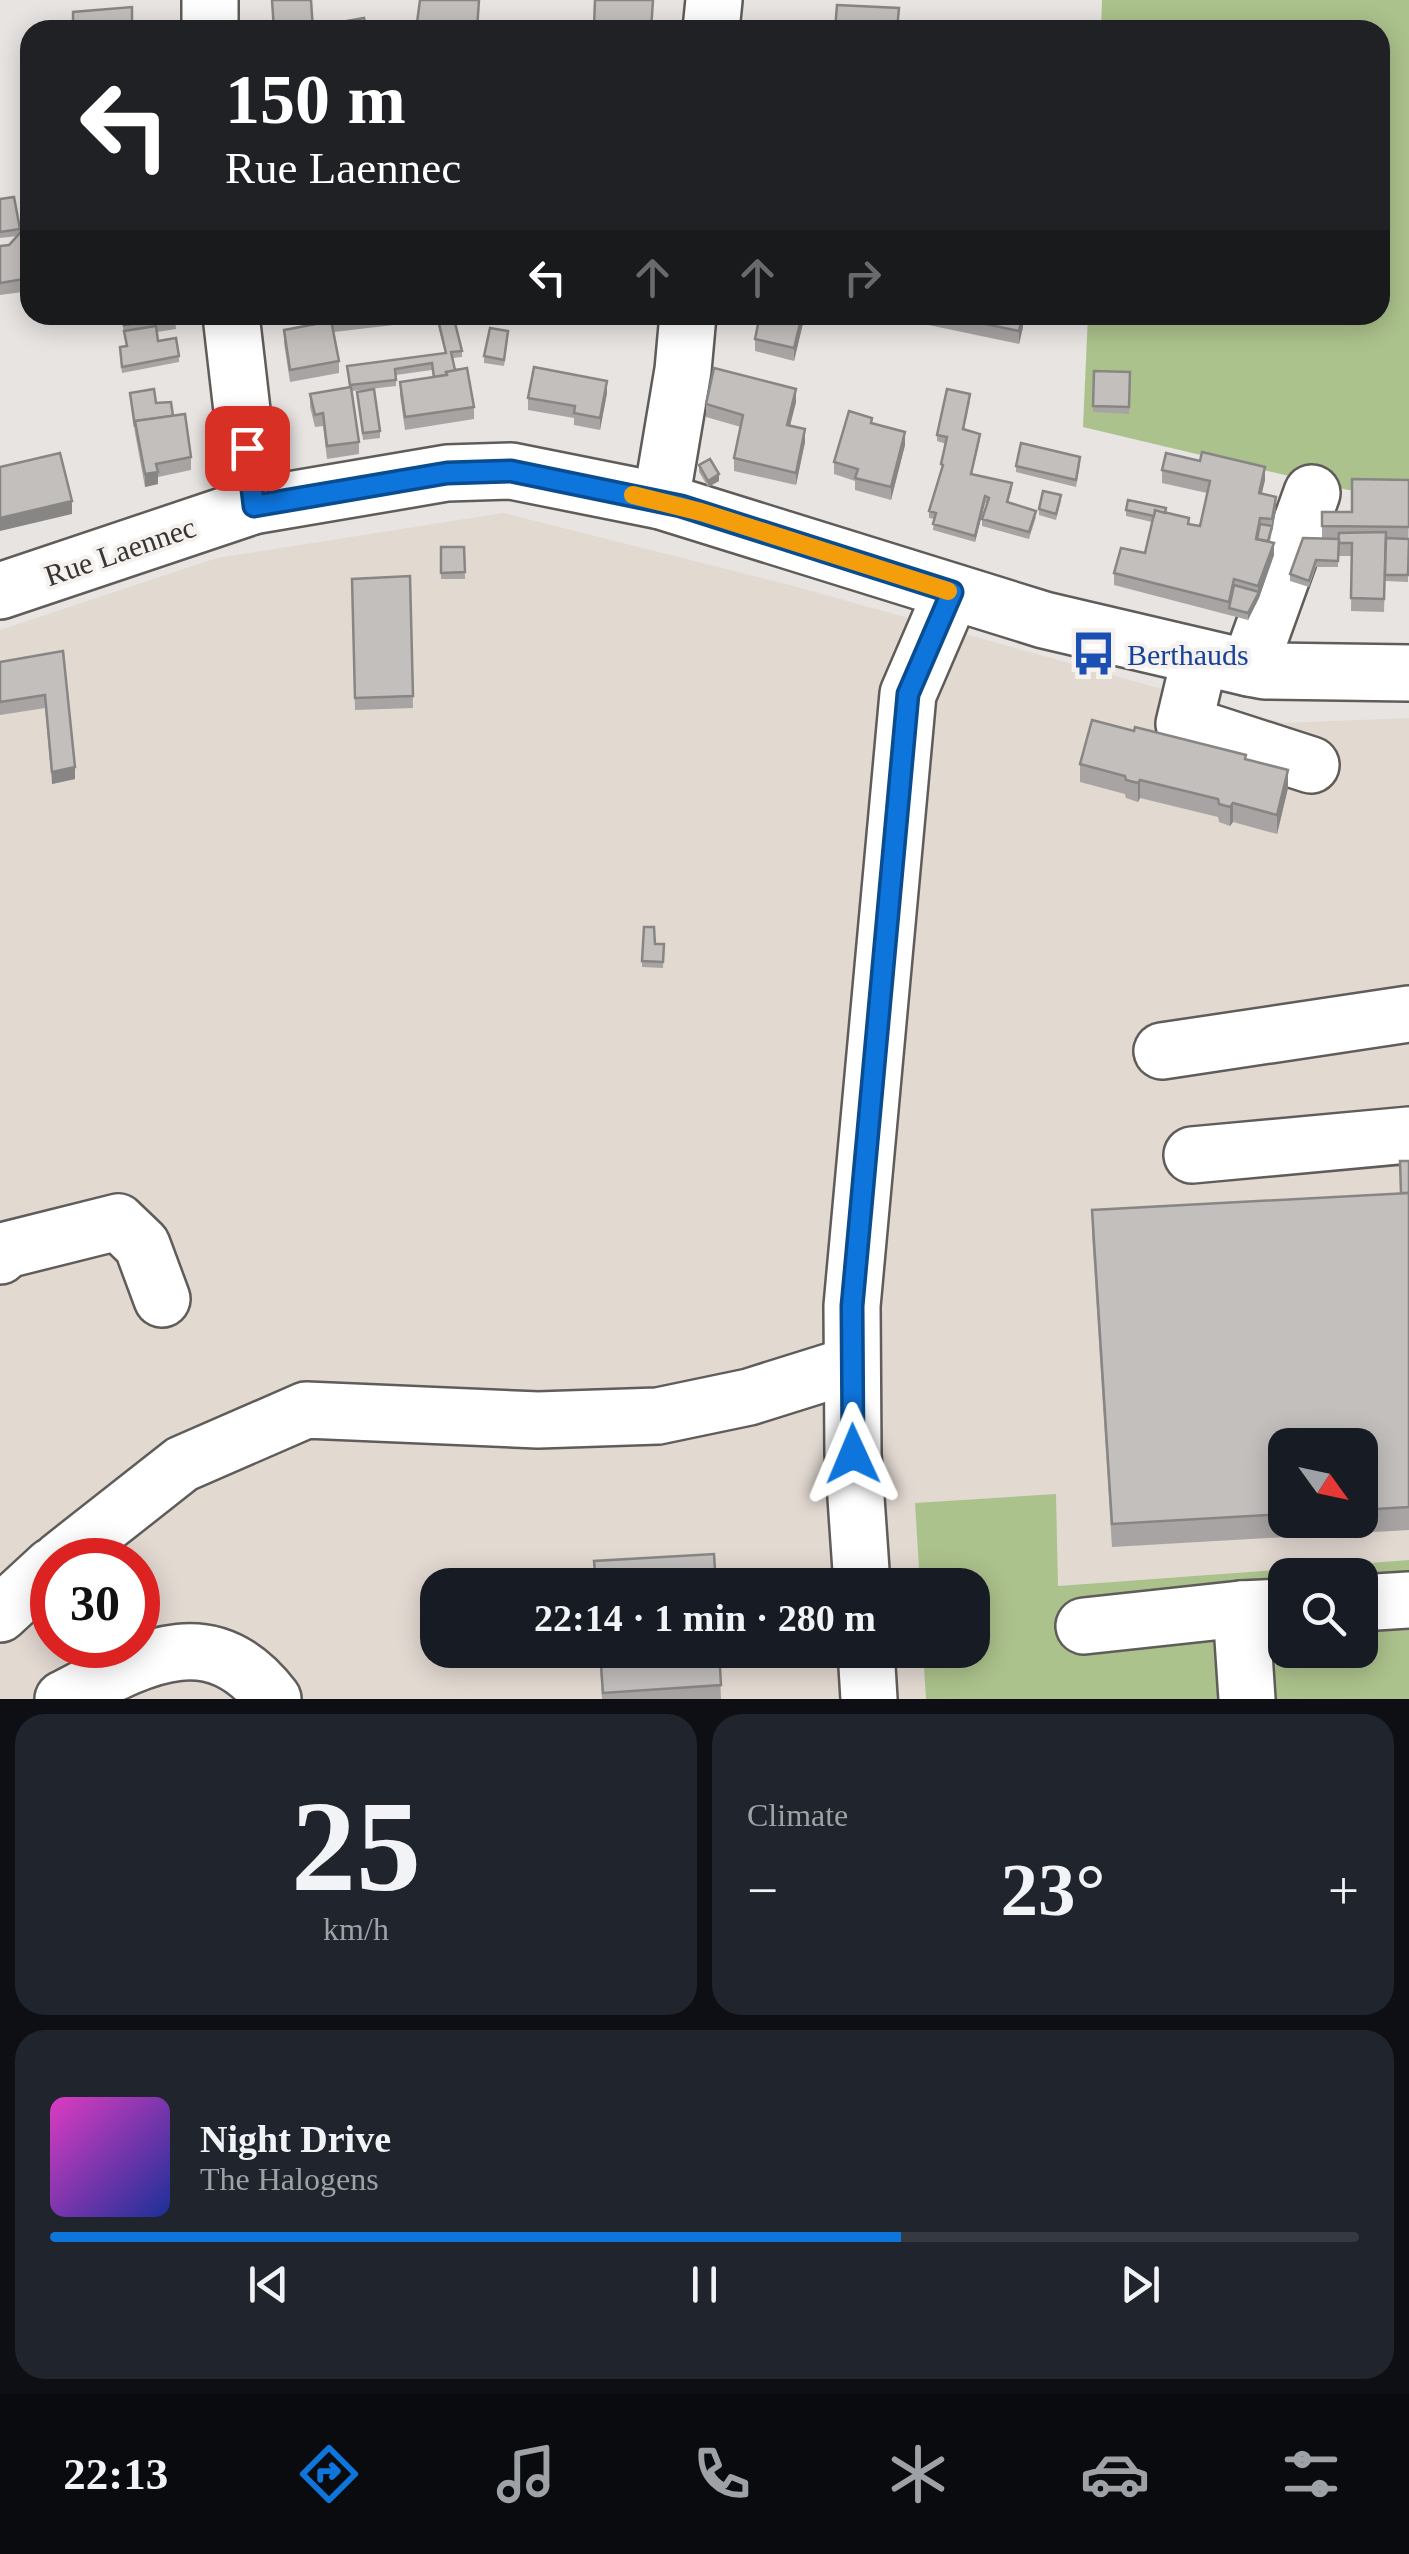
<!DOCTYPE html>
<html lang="en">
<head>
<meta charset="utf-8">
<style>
  body { margin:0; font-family:"Times New Roman",serif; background:#20242c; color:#f1f3f6; height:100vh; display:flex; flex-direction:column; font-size:38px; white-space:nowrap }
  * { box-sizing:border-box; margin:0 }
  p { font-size:32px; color:#9ea1a6 }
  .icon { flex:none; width:55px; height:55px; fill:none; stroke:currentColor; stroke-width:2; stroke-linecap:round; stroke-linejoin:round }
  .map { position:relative; height:1699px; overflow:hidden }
  .drawer { display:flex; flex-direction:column; gap:15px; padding:15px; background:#0d0f14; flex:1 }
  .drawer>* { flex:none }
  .hud { position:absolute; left:20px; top:20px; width:1370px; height:305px; border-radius:30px; box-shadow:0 5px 25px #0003; background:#202124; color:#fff; overflow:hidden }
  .needle { width:65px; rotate:123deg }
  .controls { position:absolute; left:1268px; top:1428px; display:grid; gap:20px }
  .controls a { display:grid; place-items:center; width:110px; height:110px; border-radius:20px; background:#171b24; box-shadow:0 5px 25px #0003; font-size:50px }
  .speed { position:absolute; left:30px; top:1538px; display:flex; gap:20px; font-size:50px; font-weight:700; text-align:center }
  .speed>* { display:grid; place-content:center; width:130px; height:130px; border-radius:50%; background:#171b24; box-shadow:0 5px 25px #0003; line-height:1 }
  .speed .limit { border:15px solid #d22; background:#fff; color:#111 }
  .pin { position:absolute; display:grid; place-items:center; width:85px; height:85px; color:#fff; margin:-42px; border-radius:20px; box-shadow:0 5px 15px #0006 }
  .me { position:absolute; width:110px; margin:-55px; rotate:359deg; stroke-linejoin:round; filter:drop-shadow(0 0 8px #0008) }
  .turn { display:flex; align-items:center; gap:35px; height:210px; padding:0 40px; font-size:45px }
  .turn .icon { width:130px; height:130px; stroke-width:2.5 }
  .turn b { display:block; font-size:70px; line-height:85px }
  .lanes { display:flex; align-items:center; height:95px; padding:0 40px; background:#0003; justify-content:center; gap:50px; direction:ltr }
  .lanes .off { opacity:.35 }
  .big { font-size:75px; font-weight:600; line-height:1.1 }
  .drawer .widget { flex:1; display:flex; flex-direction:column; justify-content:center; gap:15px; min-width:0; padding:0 35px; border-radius:30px; background:#20242c }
  .drawer .dial { align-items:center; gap:0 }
  .dial b { font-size:130px; line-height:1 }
  .song { display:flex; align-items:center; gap:30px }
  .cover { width:120px; height:120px; border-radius:15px; background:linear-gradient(135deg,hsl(310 70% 55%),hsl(230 70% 35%)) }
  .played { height:10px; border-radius:5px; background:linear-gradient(90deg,#0e75dd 65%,#363941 65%) }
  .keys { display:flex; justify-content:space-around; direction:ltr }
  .heat { display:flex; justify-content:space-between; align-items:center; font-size:55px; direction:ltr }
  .drawer .tiles { flex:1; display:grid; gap:15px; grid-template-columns:1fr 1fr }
  .widget:last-child { grid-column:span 2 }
  .trip { position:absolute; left:420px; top:1568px; width:570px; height:100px; border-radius:30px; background:#171b24; box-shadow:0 5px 25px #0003; font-weight:600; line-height:100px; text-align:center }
  .tab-bar { display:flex; height:160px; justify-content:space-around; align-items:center; background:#090b0e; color:#9ea1a6 }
  .tab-bar .icon { width:70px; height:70px }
  .tab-bar .selected { color:#0e75dd }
  .tab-bar b { font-size:45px; color:#f1f3f6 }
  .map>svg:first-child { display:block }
  .built { fill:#e2d9d1; fill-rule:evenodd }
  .green { fill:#acc28c; fill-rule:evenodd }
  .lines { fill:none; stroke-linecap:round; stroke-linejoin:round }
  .minor-casing { stroke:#5f5c5a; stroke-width:60 }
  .minor { stroke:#fff; stroke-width:55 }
  .wall { fill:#a7a4a3; fill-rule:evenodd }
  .shaded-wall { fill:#888684 }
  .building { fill:#c2bfbd; stroke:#888684; stroke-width:2.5 }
  .route-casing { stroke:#094c90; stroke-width:25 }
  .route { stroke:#0e75dd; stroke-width:18 }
  .slow { stroke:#f59e0b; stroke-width:18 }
  .labels { text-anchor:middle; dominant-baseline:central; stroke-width:8; stroke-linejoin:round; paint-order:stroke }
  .street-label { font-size:30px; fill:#373635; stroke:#f4f1ef }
  .transit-label { font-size:30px; fill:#164399; stroke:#f4f1ef; text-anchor:start }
</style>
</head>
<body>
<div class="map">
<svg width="1409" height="1699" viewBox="0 0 1409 1699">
  <rect width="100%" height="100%" fill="#e7e4e2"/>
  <path class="built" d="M 503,513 L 790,585 L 1284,723 L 1409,718 L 1409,1560 L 1057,1586 L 1204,1699 L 0,1699 L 0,630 L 217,558 ZM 1285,1445 L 1360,1445 L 1360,1520 L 1285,1520 ZM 52,1560 L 138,1560 L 138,1645 L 52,1645 ZM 438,1585 L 972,1585 L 972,1650 L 438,1650 Z"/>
  <g class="green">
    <polygon points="1102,0 1409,0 1409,490 1348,490 1083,427 1088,315 1380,315 1380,30 1101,30"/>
    <path d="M 1056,1494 L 1058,1586 L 1409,1560 L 1409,1699 L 926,1699 L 923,1650 L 972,1650 L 972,1585 L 920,1585 L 915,1503 ZM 1285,1575 L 1360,1575 L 1360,1650 L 1285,1650 Z"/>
  </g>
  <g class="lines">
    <defs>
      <g id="minor">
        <polyline points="210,0 210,30"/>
        <polyline points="711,30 714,0"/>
        <polyline points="231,315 253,506"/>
        <polyline points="661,501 683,370 688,315"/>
        <polyline points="0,591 253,506 447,473 511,471 661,501 1044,620 1249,668 1265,671 1409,673"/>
        <polyline points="1200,657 1184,724 1311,765"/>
        <polyline points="1249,668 1312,493"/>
        <polyline points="1162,1051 1409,1014"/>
        <polyline points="1192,1155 1409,1135"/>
        <polyline points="0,1256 6,1250 118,1222 142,1245 162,1299"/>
        <polyline points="60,1560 182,1464 306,1410 538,1420 658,1416 749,1397 851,1365"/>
        <polyline points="862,1585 853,1454 852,1306 908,694 952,592"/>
        <polyline points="1360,1603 1409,1600"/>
        <polyline points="0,1614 52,1566"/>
        <polyline points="1084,1626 1241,1609"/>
        <polyline points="866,1650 869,1699"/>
        <path d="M 63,1699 C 137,1661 209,1615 273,1699"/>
        <polyline points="1247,1699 1241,1609 1285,1607"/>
      </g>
    </defs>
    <use href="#minor" class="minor-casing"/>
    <use href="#minor" class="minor"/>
  </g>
  <g class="wall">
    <polygon points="595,0 652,30 594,30"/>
    <polygon points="0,199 20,229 20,233 27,226 26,207 30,206 30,291 0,295 0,246 9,245 18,236 0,238"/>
    <polygon points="121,315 175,315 176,329 157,332 158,341 179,356 179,362 122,373 120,353 126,346"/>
    <polygon points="312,315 402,315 402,324 334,332 339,361 339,373 290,382 284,343 284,330 314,325"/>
    <polygon points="426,315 453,315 462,351 462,357 453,358 455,370 474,407 474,419 405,430 400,395 400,382 433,377 432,370 396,375 396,386 352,391 359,442 359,454 327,459 323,426 315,427 310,407 310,394 349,387 347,366 445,353 436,318 427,320"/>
    <polygon points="760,315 805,315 794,361 755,351 755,339"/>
    <polygon points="881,315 1023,315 1023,327 1019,344"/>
    <polygon points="508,337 504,366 484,363 484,356"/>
    <polygon points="1130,372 1129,414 1093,412 1093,406"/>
    <polygon points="357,392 380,431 380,438 363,440"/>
    <polygon points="130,393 156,403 173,416 191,457 191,470 158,477 158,484 145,487 135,433"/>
    <polygon points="607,393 600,430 574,425 574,418 528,410 528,398"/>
    <polygon points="970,401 964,430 980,440 972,474 1012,489 1008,503 1036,517 1029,539 982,526 982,519 987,503 985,503 975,542 933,530 934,519 929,518 929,511 942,471 941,464 946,444 937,441 937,435"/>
    <polygon points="796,402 790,426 805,442 796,485 734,471 734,458 741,427 706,417 706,404"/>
    <polygon points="872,423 905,445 891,500 855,490 855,481 834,474 834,462"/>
    <polygon points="1080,464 1076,487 1016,472 1016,466"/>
    <polygon points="699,465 719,481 708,487 699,472"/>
    <polygon points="1162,470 1265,480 1261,494 1276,510 1270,542 1274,555 1259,598 1248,620 1114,585 1114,573 1145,553 1152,522 1126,516 1126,510 1166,513 1189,524 1200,526 1207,493 1162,483"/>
    <polygon points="1409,480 1408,582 1385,581 1384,612 1351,611 1352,556 1338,556 1338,567 1316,567 1309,587 1290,581 1290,574 1322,538 1322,512 1352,512"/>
    <polygon points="1061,501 1056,520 1039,515 1039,509"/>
    <polygon points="441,547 464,547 465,579 441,579"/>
    <polygon points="410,576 413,708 355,710 352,579"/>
    <polygon points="63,651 75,779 52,784 45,708 0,715 0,662"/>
    <polygon points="1246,760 1288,788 1277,834 1233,822 1230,826 1219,822 1218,817 1140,798 1138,802 1126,798 1125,794 1080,782 1080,764"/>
    <polygon points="664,944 663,968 642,967 642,961"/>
    <path d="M 1400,1161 L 1409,1161 L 1409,1530 L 1112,1547 L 1092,1234 L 1092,1210 L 1400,1193 ZM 1285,1445 L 1360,1445 L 1360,1520 L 1285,1520 Z"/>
    <polygon points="599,1650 719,1650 721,1699 602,1699"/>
  </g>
  <g class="shaded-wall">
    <polygon points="802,315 805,315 794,361 794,348"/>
    <polygon points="1023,315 1023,327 1019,344 1019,331"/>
    <polygon points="607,381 607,393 600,430 600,418"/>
    <polygon points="796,389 796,402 787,437 787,425"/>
    <polygon points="805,429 805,442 796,485 796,473"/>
    <polygon points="905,432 905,445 891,500 891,487"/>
    <polygon points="1265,467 1265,480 1259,506 1259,493"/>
    <polygon points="158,472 158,484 145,487 145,474"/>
    <polygon points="719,474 719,481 708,487 708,481"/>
    <polygon points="985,496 985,503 975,542 975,536"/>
    <polygon points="1276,497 1276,510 1272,532 1272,519"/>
    <polygon points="72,501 72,514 0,531 0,518"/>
    <polygon points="1274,543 1274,555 1259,598 1248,620 1248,613 1258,592 1258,586"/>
    <polygon points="75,767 75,779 52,784 52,772"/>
    <polygon points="1288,770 1288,788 1277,834 1277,815"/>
    <polygon points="1140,780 1140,798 1138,802 1138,783"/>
    <polygon points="1233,803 1233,822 1230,826 1230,807"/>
  </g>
  <g class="building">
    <polygon points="272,0 311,0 313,30 274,30"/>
    <polygon points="420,0 479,0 477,30 416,30"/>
    <polygon points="595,0 653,0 651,30 594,26"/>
    <polygon points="837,5 899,8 897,30 835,30"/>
    <polygon points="132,7 132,30 73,30 73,12"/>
    <polygon points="364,18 367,30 350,30 347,21"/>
    <rect x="313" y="26" width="18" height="4"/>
    <polygon points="14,197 20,229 0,232 0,199"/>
    <polygon points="30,206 30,278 0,283 0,246 9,245 28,224 26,207"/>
    <polygon points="123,315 175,315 176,317 124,325"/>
    <polygon points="314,315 371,315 331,320 339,361 290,370 284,330 316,324"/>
    <polygon points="437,315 453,315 462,351 451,352 455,370 466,369 446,372 446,375 434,377 432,363 395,369 396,380 350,385 347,366 446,353"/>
    <polygon points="760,315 802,315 794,348 755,339"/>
    <polygon points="942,315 1023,315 1019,331"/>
    <polygon points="156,326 158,341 176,338 179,356 122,367 120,347 127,346 124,331"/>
    <polygon points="490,328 508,331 504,360 484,356"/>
    <polygon points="534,367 607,381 600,418 574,413 575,406 528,398"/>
    <polygon points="467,368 474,407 405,417 400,382 447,375 446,372"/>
    <polygon points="714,368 796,389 787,425 805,429 796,473 734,458 743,415 706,404"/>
    <polygon points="1094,371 1130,372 1129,407 1093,406"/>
    <polygon points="351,387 359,442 327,446 323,413 315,415 310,394"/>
    <polygon points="154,389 156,403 171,402 173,416 135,421 135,427 130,393"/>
    <polygon points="374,389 380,431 363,433 357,392"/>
    <polygon points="947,389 970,394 963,429 980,434 971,474 1012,483 1007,502 1036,511 1029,532 982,519 989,498 985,496 975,536 933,524 936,513 929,511 943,465 941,464 947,437 937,435"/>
    <polygon points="849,411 872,418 871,423 905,432 891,487 855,478 858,469 834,462"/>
    <polygon points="185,414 191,457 156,464 158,472 145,474 135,421"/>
    <polygon points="1021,443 1080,457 1076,480 1016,466"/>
    <polygon points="1202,452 1265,467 1259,493 1276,497 1272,519 1260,518 1256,539 1274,543 1258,586 1234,579 1229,602 1114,573 1121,548 1145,553 1155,510 1189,518 1188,524 1200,526 1210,481 1162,470 1166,453 1200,461"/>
    <polygon points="60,453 72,501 0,518 0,467"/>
    <polygon points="710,459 719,474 708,481 699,465"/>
    <polygon points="1352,479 1409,480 1409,527 1322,526 1322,512 1352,512"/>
    <polygon points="1043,491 1061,495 1056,514 1039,509"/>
    <polygon points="1128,500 1166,508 1165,513 1155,510 1154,516 1126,510"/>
    <polygon points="1260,524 1272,526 1268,541 1257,539"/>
    <polygon points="1386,532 1384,599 1351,598 1352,543 1338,543 1339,533"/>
    <polygon points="1303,538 1339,539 1338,561 1316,560 1309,581 1290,574"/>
    <polygon points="1386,538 1409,539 1408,575 1385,575"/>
    <polygon points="441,547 464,547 465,572 441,573"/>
    <polygon points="410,576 413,696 355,698 352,579"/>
    <polygon points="1234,585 1259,592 1248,613 1229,608"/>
    <polygon points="63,651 75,767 52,772 45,695 0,702 0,662"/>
    <polygon points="1092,720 1134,731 1135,727 1246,755 1245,759 1288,770 1277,815 1233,803 1230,807 1219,804 1218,799 1140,780 1138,783 1126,780 1125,776 1080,764"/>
    <polygon points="644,927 654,927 655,944 664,944 663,962 642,961"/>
    <polygon points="1400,1161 1409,1161 1409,1193 1401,1193"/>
    <polygon points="1409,1193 1409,1507 1360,1510 1360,1445 1285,1445 1285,1514 1112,1524 1092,1210"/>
    <polygon points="714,1554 716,1585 596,1585 594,1561"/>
    <polygon points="600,1650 719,1650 721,1685 603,1693"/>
  </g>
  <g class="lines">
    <defs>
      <polyline id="route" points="247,448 254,506 447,473 511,471 681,506 952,592 908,694 852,1306 853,1454"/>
    </defs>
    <use href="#route" class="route-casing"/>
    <use href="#route" class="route"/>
    <polyline class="slow" points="633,495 701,512 948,591"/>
  </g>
  <defs>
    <symbol id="bus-bare" viewBox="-9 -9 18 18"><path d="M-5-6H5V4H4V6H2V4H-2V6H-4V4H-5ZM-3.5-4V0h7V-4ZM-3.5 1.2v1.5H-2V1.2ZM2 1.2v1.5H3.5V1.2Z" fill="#1a4fb4" stroke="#f4f1ef" stroke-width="2.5" paint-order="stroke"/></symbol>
  </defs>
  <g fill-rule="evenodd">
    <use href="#bus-bare" x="1062" y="622" width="63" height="63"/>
  </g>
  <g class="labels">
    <g class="street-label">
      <text transform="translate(120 551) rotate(-19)">Rue Laennec</text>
    </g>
    <g class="transit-label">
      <text x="1127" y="654">Berthauds</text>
    </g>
  </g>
</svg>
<div class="controls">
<a><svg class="needle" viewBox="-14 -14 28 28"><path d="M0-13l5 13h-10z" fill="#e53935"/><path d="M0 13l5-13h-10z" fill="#9ea1a6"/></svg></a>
<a><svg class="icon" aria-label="search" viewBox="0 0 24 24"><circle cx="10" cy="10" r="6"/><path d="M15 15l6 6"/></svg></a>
</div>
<div class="speed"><div class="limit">30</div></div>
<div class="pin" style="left:247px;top:448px;background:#d93025"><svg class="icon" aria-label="arrive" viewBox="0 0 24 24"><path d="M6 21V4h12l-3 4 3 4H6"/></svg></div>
<svg class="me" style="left:853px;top:1454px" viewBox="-20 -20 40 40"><path d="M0-17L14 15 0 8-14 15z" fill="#0e75dd" stroke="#fff" stroke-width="4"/></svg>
<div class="trip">22:14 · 1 min · 280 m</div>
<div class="hud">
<div class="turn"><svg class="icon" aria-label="left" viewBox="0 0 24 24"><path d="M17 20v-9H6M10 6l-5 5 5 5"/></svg><div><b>150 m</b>Rue Laennec</div></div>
<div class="lanes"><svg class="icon" aria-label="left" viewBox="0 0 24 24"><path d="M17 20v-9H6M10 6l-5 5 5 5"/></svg><svg class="icon off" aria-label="ahead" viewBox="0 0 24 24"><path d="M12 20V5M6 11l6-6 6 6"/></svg><svg class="icon off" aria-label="ahead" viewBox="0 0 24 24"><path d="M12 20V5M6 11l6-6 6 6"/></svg><svg class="icon off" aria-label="right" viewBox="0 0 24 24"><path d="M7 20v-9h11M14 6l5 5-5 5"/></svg></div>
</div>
</div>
<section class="drawer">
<div class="tiles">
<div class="widget dial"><b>25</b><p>km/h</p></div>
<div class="widget"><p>Climate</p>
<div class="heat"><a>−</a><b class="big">23°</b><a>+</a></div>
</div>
<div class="widget">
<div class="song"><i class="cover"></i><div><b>Night Drive</b><p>The Halogens</p></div></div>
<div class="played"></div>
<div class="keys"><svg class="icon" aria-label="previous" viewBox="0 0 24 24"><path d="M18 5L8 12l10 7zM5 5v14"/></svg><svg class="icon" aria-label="pause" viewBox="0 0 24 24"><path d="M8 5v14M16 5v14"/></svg><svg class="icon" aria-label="next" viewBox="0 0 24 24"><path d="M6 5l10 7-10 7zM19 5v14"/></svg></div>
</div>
</div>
</section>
<nav class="tab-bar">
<b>22:13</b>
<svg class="icon selected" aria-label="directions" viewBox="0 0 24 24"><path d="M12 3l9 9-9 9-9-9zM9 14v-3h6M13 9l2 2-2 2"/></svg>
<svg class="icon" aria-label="music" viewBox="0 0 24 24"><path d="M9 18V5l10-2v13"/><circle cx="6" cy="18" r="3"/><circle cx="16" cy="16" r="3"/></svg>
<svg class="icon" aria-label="phone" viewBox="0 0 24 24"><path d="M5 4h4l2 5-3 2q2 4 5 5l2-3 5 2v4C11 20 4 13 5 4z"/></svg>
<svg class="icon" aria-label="climate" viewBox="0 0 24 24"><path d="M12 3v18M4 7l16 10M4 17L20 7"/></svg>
<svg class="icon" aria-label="car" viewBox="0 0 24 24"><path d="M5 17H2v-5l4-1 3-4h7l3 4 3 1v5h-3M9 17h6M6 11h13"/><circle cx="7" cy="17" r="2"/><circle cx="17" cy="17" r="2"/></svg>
<svg class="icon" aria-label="filters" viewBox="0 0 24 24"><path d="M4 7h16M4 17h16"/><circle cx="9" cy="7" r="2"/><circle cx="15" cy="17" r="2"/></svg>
</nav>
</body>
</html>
